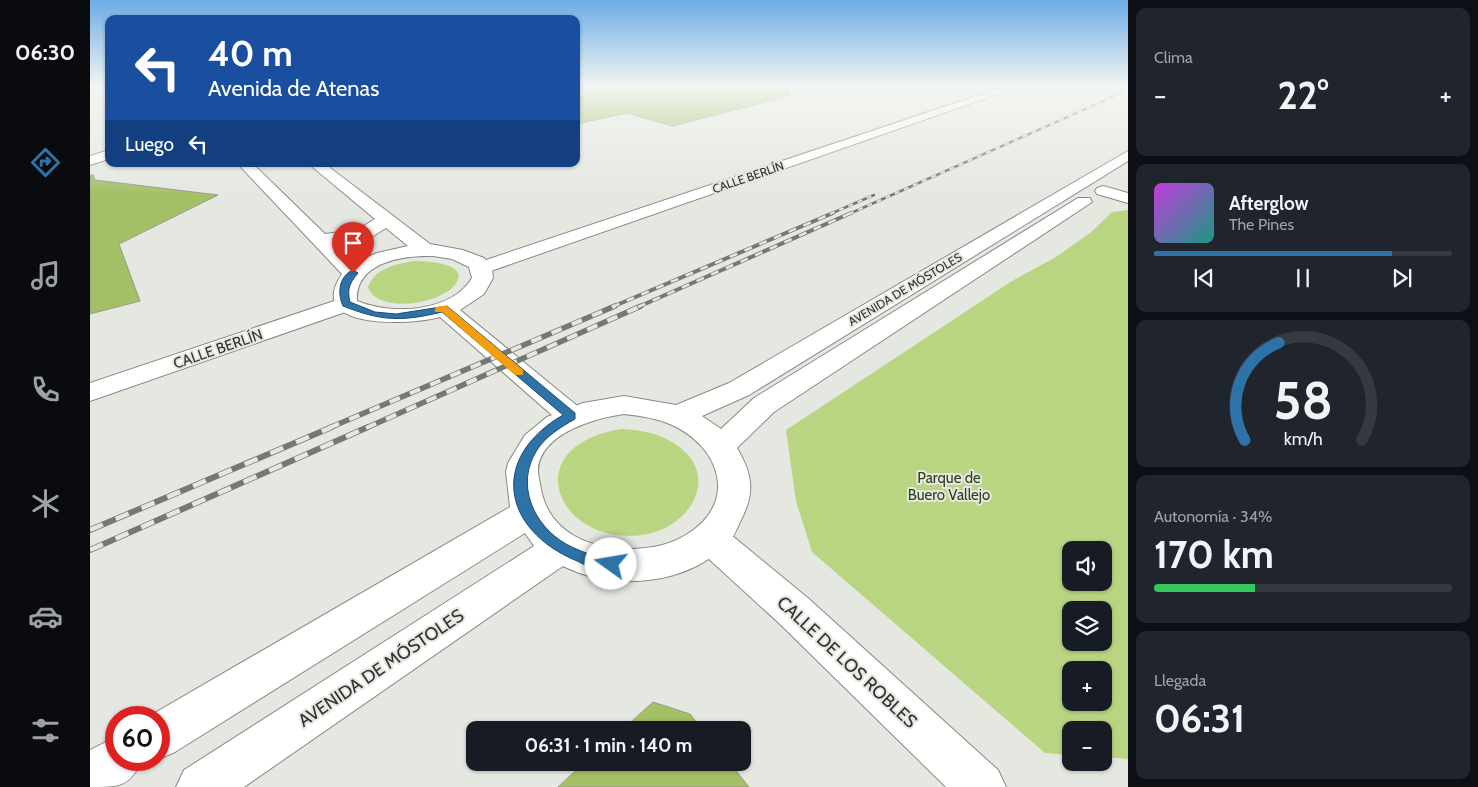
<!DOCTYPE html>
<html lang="es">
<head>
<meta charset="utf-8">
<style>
  body { margin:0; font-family:Cabin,sans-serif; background:#20242c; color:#f1f3f6; height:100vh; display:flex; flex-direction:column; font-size:19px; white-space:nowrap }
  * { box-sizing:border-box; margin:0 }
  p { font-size:16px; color:#9ea1a6 }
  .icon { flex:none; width:28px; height:28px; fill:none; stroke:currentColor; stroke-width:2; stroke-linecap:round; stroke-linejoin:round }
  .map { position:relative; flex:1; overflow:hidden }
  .panel { display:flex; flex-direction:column; gap:8px; padding:8px; background:#0d0f14; width:350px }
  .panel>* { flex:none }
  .guide { position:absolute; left:15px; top:15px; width:475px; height:152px; border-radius:10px; box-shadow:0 1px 4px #0004; background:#1a4fa0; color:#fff; overflow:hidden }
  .buttons { position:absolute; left:972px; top:541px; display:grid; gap:10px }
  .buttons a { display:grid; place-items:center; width:50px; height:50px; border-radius:10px; background:#171b24; box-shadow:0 1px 4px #0004; font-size:25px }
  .speed { position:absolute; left:15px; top:706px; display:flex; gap:10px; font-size:25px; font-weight:700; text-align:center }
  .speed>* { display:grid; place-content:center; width:65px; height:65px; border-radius:50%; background:#171b24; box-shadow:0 1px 4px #0004; line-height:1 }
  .speed .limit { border:8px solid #d22; background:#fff; color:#111 }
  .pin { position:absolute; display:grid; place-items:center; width:42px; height:42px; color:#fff; margin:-51px -21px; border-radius:50% 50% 50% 0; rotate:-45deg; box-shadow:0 0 5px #0007 }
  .pin .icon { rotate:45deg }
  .me { position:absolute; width:55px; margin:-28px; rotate:283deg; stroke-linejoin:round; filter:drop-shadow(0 0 4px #0008) }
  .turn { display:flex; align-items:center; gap:18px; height:105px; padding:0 20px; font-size:22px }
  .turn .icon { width:65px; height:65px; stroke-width:2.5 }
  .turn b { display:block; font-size:35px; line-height:42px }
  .then { display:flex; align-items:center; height:48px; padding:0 20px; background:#0003; gap:10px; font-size:19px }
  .big { font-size:38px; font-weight:700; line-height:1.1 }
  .panel .widget { flex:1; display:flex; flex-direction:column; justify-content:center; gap:8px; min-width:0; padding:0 18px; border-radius:10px; background:#20242c }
  .panel .dial { align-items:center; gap:0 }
  .dial svg { height:130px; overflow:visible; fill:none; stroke:#363941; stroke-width:7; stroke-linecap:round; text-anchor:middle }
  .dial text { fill:#f1f3f6; stroke:none }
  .song { display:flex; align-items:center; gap:15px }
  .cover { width:60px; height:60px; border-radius:8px; background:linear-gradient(135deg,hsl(290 70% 55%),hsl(170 70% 35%)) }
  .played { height:5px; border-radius:2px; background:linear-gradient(90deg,#2e73a8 80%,#363941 80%) }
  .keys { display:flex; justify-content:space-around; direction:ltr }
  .heat { display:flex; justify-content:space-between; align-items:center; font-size:28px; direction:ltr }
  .charge { height:8px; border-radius:4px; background:linear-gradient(90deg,#34c759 34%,#363941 0) }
  .trip { position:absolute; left:376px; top:721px; width:285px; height:50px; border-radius:10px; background:#171b24; box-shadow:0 1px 4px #0004; font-weight:700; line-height:50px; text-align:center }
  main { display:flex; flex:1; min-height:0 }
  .dock { display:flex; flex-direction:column; width:90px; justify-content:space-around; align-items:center; background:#090b0e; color:#9ea1a6 }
  .dock .icon { width:35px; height:35px }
  .dock .selected { color:#2e73a8 }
  .dock b { font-size:22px; color:#f1f3f6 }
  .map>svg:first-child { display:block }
  .green { fill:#bad582; fill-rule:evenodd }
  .building { fill:#a3c065; stroke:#979a93 }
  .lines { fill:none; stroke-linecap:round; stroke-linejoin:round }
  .minor-casing { stroke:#878983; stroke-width:2 }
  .tertiary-casing { stroke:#878983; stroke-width:2 }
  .primary-casing { stroke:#878983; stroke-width:2 }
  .minor { fill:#fff; fill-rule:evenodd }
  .tertiary { fill:#fff; fill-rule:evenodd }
  .primary { fill:#fff; fill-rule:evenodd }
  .rail-far3-casing { stroke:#767874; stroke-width:2.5 }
  .rail-far2-casing { stroke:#767874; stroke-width:4 }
  .rail-far1-casing { stroke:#767874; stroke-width:5.5 }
  .rail-casing { stroke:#767874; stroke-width:6 }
  .rail-far3 { stroke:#e5e8e1; stroke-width:2; stroke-dasharray:5; stroke-linecap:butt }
  .rail-far2 { stroke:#e5e8e1; stroke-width:2.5; stroke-dasharray:8; stroke-linecap:butt }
  .rail-far1 { stroke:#e5e8e1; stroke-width:4; stroke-dasharray:11; stroke-linecap:butt }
  .rail { stroke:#e5e8e1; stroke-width:4.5; stroke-dasharray:14; stroke-linecap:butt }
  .route { fill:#2e73a8; stroke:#1e4b6d }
  .slow { fill:#f59e0b }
  .labels { text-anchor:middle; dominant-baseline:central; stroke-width:4; stroke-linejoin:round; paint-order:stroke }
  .far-street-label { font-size:12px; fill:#313230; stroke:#e5e8e1 }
  .street-label { font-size:15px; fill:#313230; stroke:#e5e8e1 }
  .park-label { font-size:15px; fill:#323e18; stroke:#e5e8e1 }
  .near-street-label { font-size:18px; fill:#313230; stroke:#e5e8e1 }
</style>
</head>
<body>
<main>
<nav class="dock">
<b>06:30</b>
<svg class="icon selected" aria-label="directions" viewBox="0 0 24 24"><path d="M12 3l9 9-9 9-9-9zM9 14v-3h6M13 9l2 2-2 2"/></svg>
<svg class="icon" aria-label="music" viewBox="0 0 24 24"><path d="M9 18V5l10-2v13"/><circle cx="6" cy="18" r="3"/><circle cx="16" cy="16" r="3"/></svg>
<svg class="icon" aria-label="phone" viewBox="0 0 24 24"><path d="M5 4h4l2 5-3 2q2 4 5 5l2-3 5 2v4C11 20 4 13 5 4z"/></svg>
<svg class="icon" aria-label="climate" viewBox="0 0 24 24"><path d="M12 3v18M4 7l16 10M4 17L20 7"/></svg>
<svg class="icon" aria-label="car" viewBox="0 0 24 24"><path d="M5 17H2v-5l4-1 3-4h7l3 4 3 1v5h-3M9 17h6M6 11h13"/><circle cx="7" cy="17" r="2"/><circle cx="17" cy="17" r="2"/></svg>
<svg class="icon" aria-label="filters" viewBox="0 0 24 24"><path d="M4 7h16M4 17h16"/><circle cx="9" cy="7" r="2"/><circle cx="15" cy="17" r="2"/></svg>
</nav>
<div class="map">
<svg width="1038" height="787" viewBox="0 0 1038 787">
  <rect width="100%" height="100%" fill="#e5e8e1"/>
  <g class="green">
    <path d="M 1038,210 L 1038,759 L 1014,757 L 1014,730 L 981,730 L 981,755 L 955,753 L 722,552 L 706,501 L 696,430 L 922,281 L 966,257 L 1000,233 L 1022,212 ZM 981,550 L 1014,550 L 1014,582 L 981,582 ZM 981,610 L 1014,610 L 1014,642 L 981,642 ZM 981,670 L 1014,670 L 1014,702 L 981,702 Z"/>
    <path d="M 324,261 C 336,261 385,263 363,287 C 347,304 287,314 278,287 C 285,268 306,264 324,261 Z"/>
    <path d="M 531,429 C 552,430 570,433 588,446 C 630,476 601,525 558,534 C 470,551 422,447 531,429 Z"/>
  </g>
  <g class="building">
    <polygon points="486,86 698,86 699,96 582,126 537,113 486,124"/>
    <polygon points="0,175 3,175 5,180 128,195 29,244 50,301 0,314"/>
    <polygon points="563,702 600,714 613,730 532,730"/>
    <polygon points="495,762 639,762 659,787 468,787"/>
  </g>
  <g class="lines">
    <defs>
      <g id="minor">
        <polygon points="916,86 931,86 398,272 391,274 384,272 381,268 384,264"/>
        <polygon points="19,150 19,159 0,165 0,156"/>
        <polygon points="1013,186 1038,193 1038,203 1007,194 1005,191 1007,188"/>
        <polygon points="256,297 264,299 267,304 264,309 0,401 0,383"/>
        <polygon points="621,524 634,529 719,599 908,770 916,787 856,787 691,625 608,549 603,539 608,529"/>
      </g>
      <path id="tertiary" d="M 148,164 L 163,164 L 235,234 L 267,230 L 285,219 L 219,164 L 235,164 L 340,244 L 373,250 L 394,258 L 402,269 L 403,278 L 394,294 L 370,310 L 491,409 L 495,416 L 491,423 L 481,426 L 471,423 L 350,317 C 322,325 213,331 252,274 ZM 296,228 L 318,246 L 287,253 L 264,263 L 246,245 L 280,238 ZM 343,256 L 362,259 L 379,267 L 382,278 C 361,313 301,315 267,301 C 265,262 313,255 343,256 Z"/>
      <g id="primary">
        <path d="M 1038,151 L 1038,161 L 659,395 L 612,416 L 631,429 L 664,398 L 988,198 L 1000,198 L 1002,202 L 684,412 L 647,448 C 663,475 665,493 651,520 C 647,528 644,537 638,544 C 635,549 628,552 623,556 C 582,586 519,589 473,566 L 154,787 L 86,787 L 94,770 L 444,546 L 435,533 L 85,752 L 69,759 L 69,718 L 56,718 L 420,507 L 416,472 L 418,463 L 435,435 L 457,417 L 493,403 L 534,396 L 586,405 L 639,383 ZM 534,414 C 551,416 566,418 582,425 C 630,447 648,501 599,533 C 581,545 563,548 542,549 C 500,549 459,533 451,489 C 450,483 448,476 448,470 C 450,433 506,418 534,414 Z"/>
        <path d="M 26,737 L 26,760 L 52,760 C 40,787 29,787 0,787 L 0,750 Z"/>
      </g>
    </defs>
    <use href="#minor" class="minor-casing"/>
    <use href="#tertiary" class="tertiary-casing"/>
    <use href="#primary" class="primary-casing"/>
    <use href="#minor" class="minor"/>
    <use href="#tertiary" class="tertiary"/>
    <use href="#primary" class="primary"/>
    <defs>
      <g id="rail-far3">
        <polyline points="740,214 784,195"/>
        <polyline points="759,214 1038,90"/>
      </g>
      <g id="rail-far2">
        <polyline points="522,307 743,213"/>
        <polyline points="548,307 761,213"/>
      </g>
      <g id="rail-far1">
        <polyline points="239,428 525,306"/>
        <polyline points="276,428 551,306"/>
      </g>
      <g id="rail">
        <polyline points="0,530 242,427"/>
        <polyline points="0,550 278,427"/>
      </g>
    </defs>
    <use href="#rail-far3" class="rail-far3-casing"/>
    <use href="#rail-far2" class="rail-far2-casing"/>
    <use href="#rail-far1" class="rail-far1-casing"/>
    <use href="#rail" class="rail-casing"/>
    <use href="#rail-far3" class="rail-far3"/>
    <use href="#rail-far2" class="rail-far2"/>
    <use href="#rail-far1" class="rail-far1"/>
    <use href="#rail" class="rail"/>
  </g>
  <linearGradient id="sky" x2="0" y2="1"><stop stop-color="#6cace5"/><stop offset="0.44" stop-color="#f3f5f2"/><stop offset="1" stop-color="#f3f5f2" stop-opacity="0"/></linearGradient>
  <rect width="1038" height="196" fill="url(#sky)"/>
  <path class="route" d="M 263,270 L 268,273 C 259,284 257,289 260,302 L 285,312 L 306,314 L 357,306 L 485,413 L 485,419 C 471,427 456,436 447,450 C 425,484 443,525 476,544 C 485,549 498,554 508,557 C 514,558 521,557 527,560 L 529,564 L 527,569 C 513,574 499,567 487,561 C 412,530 399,458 473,415 L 352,312 C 311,322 291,321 253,306 C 247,293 249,276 263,270 Z"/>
  <polygon class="slow" points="350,306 357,306 433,370 433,375 425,375 352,312 345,312 345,308"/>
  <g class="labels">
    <g class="far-street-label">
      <text transform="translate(658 177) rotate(-19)">CALLE BERLÍN</text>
      <text transform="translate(815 289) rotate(-31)">AVENIDA DE MÓSTOLES</text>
    </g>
    <g class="street-label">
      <text transform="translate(128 349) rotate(-19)">CALLE BERLÍN</text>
    </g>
    <g class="park-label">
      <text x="859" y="478">Parque de<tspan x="859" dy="17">Buero Vallejo</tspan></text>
    </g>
    <g class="near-street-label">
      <text transform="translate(757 662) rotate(43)">CALLE DE LOS ROBLES</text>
      <text transform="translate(291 668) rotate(-34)">AVENIDA DE MÓSTOLES</text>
    </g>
  </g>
</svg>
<div class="buttons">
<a><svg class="icon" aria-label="sound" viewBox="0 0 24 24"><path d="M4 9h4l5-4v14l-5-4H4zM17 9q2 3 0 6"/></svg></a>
<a><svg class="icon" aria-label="layers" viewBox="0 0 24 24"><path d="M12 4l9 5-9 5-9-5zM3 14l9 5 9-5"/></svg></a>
<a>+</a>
<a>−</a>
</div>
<div class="speed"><div class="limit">60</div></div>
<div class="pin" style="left:263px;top:273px;background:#d93025"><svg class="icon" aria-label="arrive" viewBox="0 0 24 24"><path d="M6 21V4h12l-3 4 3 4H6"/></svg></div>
<svg class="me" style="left:521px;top:564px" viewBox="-20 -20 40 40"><circle r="19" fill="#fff"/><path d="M0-13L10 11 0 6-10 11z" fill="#2e73a8"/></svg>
<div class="trip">06:31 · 1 min · 140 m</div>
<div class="guide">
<div class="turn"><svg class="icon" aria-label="left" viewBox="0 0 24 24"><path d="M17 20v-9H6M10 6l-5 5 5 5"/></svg><div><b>40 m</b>Avenida de Atenas</div></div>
<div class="then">Luego<svg class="icon" aria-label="left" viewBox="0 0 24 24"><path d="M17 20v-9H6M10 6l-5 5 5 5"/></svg></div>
</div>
</div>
<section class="panel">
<div class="widget"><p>Clima</p>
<div class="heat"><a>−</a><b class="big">22°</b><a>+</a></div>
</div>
<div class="widget">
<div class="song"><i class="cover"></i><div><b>Afterglow</b><p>The Pines</p></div></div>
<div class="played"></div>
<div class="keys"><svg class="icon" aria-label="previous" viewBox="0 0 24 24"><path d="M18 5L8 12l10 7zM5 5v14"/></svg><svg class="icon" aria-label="pause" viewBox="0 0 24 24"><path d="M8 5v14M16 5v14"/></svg><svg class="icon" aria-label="next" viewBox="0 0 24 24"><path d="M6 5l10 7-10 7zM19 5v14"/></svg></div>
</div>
<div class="widget dial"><svg viewBox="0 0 100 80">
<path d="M14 69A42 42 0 1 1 86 69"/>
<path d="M14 69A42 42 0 0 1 35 9" stroke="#2e73a8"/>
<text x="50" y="56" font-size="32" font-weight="700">58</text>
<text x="50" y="72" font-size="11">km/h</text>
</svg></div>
<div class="widget"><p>Autonomía · 34%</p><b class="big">170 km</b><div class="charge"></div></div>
<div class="widget"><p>Llegada</p><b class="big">06:31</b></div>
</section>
</main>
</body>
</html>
